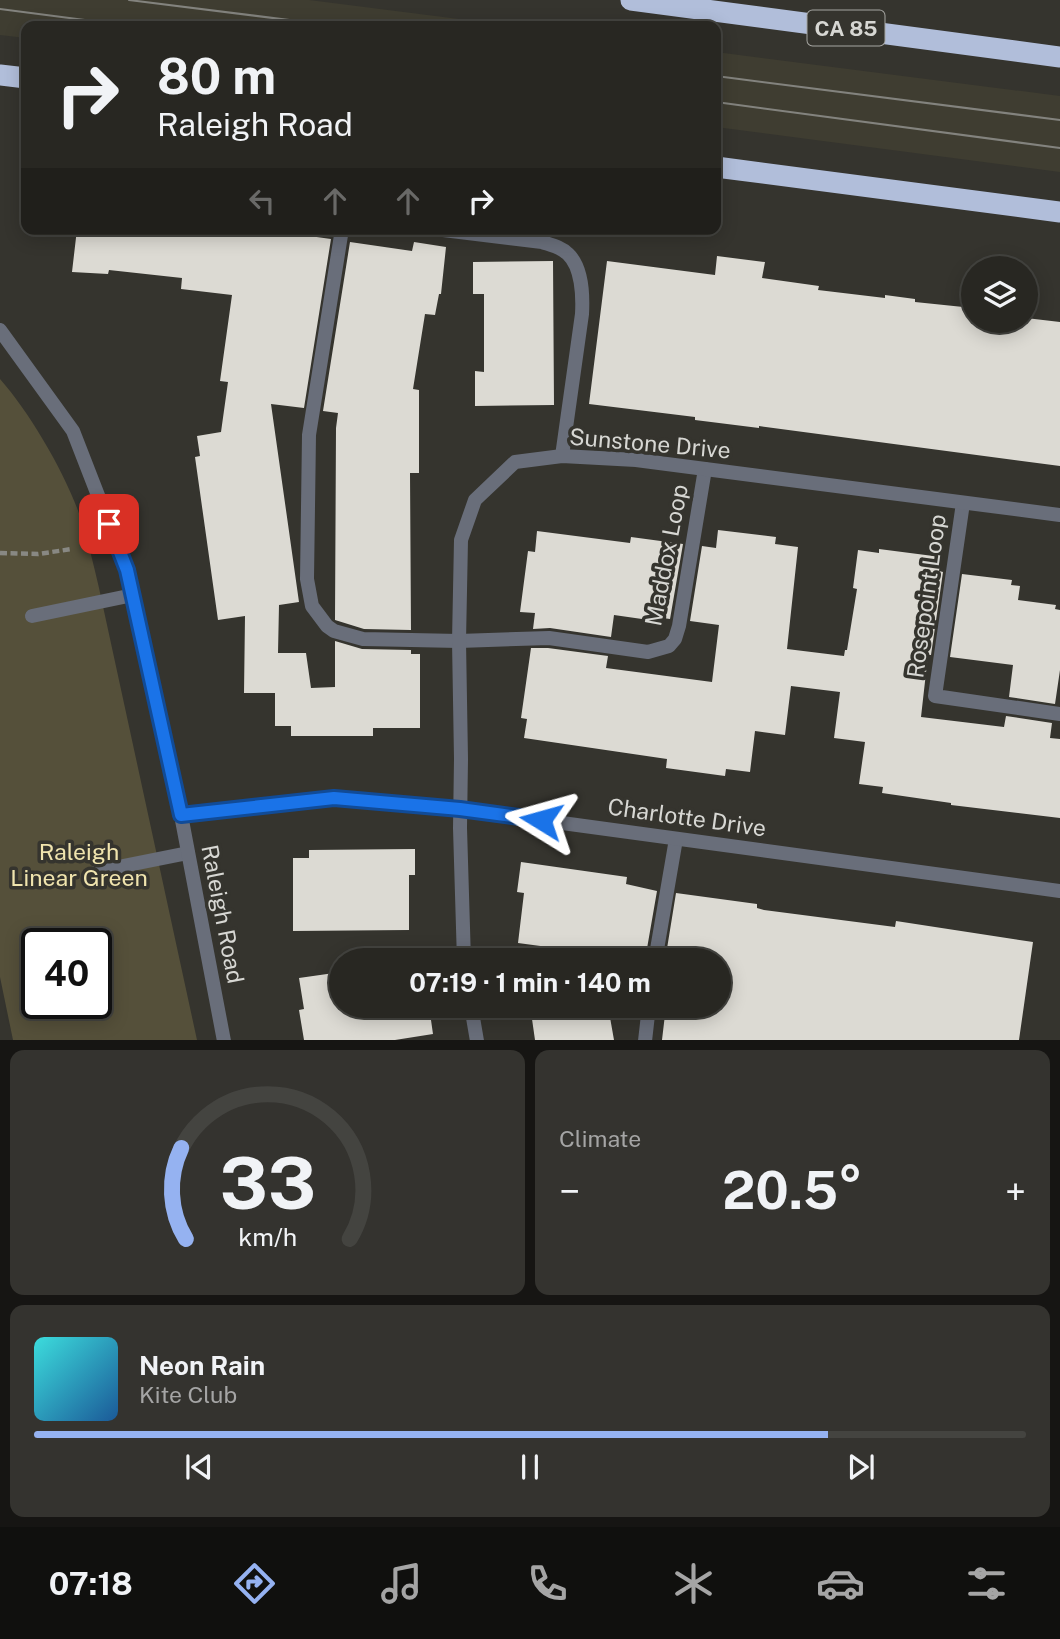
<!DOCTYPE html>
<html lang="en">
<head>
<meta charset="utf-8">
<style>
  body { margin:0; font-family:"Public Sans",sans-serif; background:#34332f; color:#f1f3f6; height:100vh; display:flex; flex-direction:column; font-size:26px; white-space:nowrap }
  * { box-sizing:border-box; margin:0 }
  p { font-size:23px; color:#a5a5a5 }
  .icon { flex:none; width:38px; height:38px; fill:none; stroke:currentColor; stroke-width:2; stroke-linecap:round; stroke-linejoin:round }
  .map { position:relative; height:1040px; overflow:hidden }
  .side { display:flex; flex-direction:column; gap:10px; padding:10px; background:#161513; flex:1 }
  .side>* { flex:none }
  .top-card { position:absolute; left:21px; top:21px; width:700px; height:214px; border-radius:14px; box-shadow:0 4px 18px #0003,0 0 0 2px #444440; background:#282722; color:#f1f3f6; overflow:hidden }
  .controls { position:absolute; left:961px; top:256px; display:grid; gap:14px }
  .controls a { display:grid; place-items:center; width:77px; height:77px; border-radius:50%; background:#282722; box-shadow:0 4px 18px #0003,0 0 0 2px #444440; font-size:35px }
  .speed { position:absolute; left:21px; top:928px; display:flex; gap:14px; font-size:35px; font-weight:700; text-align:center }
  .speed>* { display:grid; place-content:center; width:91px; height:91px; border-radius:50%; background:#282722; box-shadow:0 4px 18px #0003,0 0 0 2px #444440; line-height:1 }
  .speed .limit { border:4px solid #111; border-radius:10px; background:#fff; color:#111 }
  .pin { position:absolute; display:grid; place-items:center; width:60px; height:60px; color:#fff; margin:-30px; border-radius:14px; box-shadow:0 4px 10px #0006 }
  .me { position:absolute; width:77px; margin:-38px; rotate:278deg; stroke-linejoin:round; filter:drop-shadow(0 0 5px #0008) }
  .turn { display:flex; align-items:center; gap:24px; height:147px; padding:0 21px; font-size:32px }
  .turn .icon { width:91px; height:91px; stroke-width:2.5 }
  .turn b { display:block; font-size:49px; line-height:60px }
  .lanes { display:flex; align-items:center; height:66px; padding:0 21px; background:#0003; justify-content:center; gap:35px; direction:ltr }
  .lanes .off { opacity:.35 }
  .big { font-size:52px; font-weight:700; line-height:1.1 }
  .side .card { flex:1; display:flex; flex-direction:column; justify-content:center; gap:10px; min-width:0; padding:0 24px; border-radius:14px; background:#34332f }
  .side .dial { align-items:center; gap:0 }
  .dial svg { height:182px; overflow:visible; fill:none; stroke:#444440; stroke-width:7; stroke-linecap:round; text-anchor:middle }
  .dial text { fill:#f1f3f6; stroke:none }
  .song { display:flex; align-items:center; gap:21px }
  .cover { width:84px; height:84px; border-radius:10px; background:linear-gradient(135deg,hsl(180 70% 55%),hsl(210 70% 35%)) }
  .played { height:7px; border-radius:4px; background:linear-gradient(90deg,#95b2f1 80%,#444440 80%) }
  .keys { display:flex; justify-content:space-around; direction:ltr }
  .heat { display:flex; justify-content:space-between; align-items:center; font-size:38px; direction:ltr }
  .side .tiles { flex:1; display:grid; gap:10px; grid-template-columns:1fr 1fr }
  .card:last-child { grid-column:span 2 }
  .trip { position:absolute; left:329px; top:948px; width:402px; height:70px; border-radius:35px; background:#282722; box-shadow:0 4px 18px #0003,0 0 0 2px #444440; font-weight:700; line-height:70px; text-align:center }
  .tabs { display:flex; height:112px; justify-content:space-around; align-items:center; background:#10100e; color:#a5a5a5 }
  .tabs .icon { width:49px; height:49px }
  .tabs .current { color:#95b2f1 }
  .tabs b { font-size:32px; color:#f1f3f6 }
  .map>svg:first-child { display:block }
  .built { fill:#3f3d31 }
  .green { fill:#55503a; fill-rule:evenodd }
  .building { fill:#dcdad3 }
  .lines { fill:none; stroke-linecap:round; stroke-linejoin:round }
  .path { stroke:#888883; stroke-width:4.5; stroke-dasharray:7 3.5; stroke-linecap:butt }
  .service { stroke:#696e7a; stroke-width:14 }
  .minor { stroke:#696e7a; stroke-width:14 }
  .tertiary { stroke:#696e7a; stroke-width:14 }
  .motorway { stroke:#b1beda; stroke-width:21 }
  .tram { stroke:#83837e; stroke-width:2 }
  .route-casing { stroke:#114b97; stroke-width:18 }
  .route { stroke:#1a73e8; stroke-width:12 }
  .labels { text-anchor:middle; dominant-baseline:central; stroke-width:7; stroke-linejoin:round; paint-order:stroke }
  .shield { fill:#35342e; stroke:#a6a6a2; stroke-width:2 }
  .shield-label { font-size:21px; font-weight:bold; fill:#d7d7d3 }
  .street-label { font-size:23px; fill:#d7d7d3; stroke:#35342e }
  .park-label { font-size:23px; fill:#f0e4ae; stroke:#35342e }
</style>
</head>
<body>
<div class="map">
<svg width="1060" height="1041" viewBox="0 0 1060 1041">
  <rect width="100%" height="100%" fill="#35342e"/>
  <g class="built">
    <polygon points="0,0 309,0 513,26 26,26 26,38 0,35"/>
    <polygon points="716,52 1060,96 1060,172 716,127"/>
  </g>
  <path class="green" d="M 0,379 C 31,414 69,479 83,525 C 89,545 94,567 99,588 L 197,1040 L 13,1040 L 0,977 ZM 37,943 L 96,943 L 96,1003 L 37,1003 Z"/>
  <g class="building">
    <polygon points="77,229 259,229 331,239 304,408 271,404 299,602 279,605 278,653 306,653 311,688 335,687 335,641 362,649 411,650 411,654 420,654 420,728 373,728 373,736 291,736 291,726 275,726 275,693 244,693 245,616 218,620 195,457 200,456 197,436 221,432 228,382 220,381 232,295 181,289 182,278 109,270 108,274 72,272"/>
    <polygon points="350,242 412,251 414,242 446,247 441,294 439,294 435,315 425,314 413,389 419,390 419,473 410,473 411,630 364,629 335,620 336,428 338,413 323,411"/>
    <polygon points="717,256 765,262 762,278 819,286 818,290 885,298 885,295 915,299 915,302 973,308 973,320 1026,320 1026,318 1060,322 1060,466 759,426 759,428 695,420 695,417 589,404 607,261 715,275"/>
    <polygon points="553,261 554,405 475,406 475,371 484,372 484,294 473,294 473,262"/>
    <polygon points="718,530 776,537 775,544 798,547 787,649 844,656 845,650 847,650 857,589 853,588 858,550 879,553 879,549 941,557 939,571 943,572 931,655 928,655 921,717 1004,727 1006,716 1052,723 1050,738 1060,739 1060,818 951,805 951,803 882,793 883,787 859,784 865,742 834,738 840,692 791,686 785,735 755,731 750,772 726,769 725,776 666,768 667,759 524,738 527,719 521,718 531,648 548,648 608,656 606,668 712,682 719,625 690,621 702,546 716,548"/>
    <polygon points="537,531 630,543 631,537 683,544 670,619 663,618 663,622 614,615 611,637 550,628 533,629 535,613 520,612 528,551 535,552"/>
    <polygon points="962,574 1012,580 1011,585 1020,586 1018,600 1056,605 1055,609 1060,610 1060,670 1055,704 1009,697 1013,665 950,657"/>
    <polygon points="415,849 415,875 409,875 409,930 293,931 293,858 309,858 309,850"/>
    <polygon points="521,862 627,877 626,884 657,891 645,960 518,943 524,893 517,892"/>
    <polygon points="676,893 757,904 757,908 764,910 895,927 896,921 1033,942 1019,1040 662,1040 666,1006 719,1006 719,961 665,961"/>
    <polygon points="341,972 341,1006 429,1006 433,1034 395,1040 304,1040 299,1010 304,1009 299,978"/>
    <polygon points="538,1006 608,1006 614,1040 535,1040 532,1019 539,1017"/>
  </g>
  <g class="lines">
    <polyline class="path" points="0,553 38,554 72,549"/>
    <g class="service">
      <polyline points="32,616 133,595"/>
      <polyline points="98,871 188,853"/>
    </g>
    <g class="minor">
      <polyline points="342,229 309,435 307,579 312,606 327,626 334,631 363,639 459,641 549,638 648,652 669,646 675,639 679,626 705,469"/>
      <path d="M 435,229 L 542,242 C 551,245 561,247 568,254 C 582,267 583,296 582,314 L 562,456"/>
      <polyline points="963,503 935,696 1060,714"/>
      <polyline points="464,961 460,828 461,759 459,641 461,540 475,500 515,462 562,456 636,460 1060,515"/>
      <polyline points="655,961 676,839"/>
      <polyline points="471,1006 477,1041"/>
      <polyline points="645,1041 649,1006"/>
    </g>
    <g class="tertiary">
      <polyline points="0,330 73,431 127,570 181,815 224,1041"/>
      <polyline points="181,815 334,798 460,809 1060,891"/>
    </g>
    <g class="motorway">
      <polyline points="631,0 1060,57"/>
      <polyline points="0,75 26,78"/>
      <polyline points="716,167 1060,212"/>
    </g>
    <g class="tram">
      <polyline points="129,0 337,26"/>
      <polyline points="0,9 131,26"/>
      <polyline points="716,76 1060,120"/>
      <polyline points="716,102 1060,148"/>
    </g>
  </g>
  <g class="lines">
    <defs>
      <polyline id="route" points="109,524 127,570 181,815 334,798 460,809 541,820"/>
    </defs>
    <use href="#route" class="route-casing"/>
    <use href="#route" class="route"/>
  </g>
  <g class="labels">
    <rect class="shield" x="807.5" y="10.5" width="77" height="35" rx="5"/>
    <g class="shield-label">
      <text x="846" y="28">CA 85</text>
    </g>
    <g class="street-label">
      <text transform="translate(650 443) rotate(5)">Sunstone Drive</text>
      <text transform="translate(666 555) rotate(-79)">Maddox Loop</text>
      <text transform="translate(926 596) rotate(-82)">Rosepoint Loop</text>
      <text transform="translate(687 817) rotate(8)">Charlotte Drive</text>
      <text transform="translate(223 914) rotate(79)">Raleigh Road</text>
    </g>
    <g class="park-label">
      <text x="79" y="851">Raleigh<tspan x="79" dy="26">Linear Green</tspan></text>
    </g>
  </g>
</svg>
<div class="controls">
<a><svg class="icon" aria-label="layers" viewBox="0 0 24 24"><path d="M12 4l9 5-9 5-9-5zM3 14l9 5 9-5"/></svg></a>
</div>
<div class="speed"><div class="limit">40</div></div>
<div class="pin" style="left:109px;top:524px;background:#d93025"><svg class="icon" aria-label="arrive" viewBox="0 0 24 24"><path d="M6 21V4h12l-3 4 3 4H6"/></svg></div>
<svg class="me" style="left:541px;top:820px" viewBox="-20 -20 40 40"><path d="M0-17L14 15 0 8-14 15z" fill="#1a73e8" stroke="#fff" stroke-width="4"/></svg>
<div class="trip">07:19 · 1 min · 140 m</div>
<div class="top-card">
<div class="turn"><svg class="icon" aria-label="right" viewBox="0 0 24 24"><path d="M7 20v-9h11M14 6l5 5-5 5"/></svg><div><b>80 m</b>Raleigh Road</div></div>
<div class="lanes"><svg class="icon off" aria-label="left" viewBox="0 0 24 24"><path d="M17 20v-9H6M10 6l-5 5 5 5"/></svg><svg class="icon off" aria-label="ahead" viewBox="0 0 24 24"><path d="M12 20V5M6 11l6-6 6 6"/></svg><svg class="icon off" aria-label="ahead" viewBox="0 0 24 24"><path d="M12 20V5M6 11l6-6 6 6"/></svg><svg class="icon" aria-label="right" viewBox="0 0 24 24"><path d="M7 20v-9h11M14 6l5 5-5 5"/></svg></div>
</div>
</div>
<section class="side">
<div class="tiles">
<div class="card dial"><svg viewBox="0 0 100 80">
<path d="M14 69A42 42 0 1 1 86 69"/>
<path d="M14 69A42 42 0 0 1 12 29" stroke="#95b2f1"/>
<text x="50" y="56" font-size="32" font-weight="700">33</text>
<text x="50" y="72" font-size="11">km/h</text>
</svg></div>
<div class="card"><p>Climate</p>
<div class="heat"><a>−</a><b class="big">20.5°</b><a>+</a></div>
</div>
<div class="card">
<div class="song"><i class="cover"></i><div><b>Neon Rain</b><p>Kite Club</p></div></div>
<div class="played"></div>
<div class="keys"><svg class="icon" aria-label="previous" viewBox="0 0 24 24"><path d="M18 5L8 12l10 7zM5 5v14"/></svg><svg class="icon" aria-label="pause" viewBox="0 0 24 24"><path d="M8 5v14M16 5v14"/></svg><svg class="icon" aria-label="next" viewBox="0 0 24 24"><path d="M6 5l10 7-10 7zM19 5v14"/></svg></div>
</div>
</div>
</section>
<nav class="tabs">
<b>07:18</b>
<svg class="icon current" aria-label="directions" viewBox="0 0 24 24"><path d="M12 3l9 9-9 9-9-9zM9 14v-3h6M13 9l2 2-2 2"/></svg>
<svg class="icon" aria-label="music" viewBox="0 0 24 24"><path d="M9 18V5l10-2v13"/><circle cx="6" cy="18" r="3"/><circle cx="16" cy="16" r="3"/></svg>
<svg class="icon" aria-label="phone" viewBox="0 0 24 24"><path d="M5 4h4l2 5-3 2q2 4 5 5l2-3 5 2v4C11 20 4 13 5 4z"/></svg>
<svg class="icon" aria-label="climate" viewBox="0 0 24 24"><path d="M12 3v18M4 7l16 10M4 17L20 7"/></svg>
<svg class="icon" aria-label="car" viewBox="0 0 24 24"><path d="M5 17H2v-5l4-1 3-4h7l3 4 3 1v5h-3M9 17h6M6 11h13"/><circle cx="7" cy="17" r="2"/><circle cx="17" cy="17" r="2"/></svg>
<svg class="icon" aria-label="filters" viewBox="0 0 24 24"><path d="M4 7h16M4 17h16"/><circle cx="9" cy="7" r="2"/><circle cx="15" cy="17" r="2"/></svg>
</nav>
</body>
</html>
